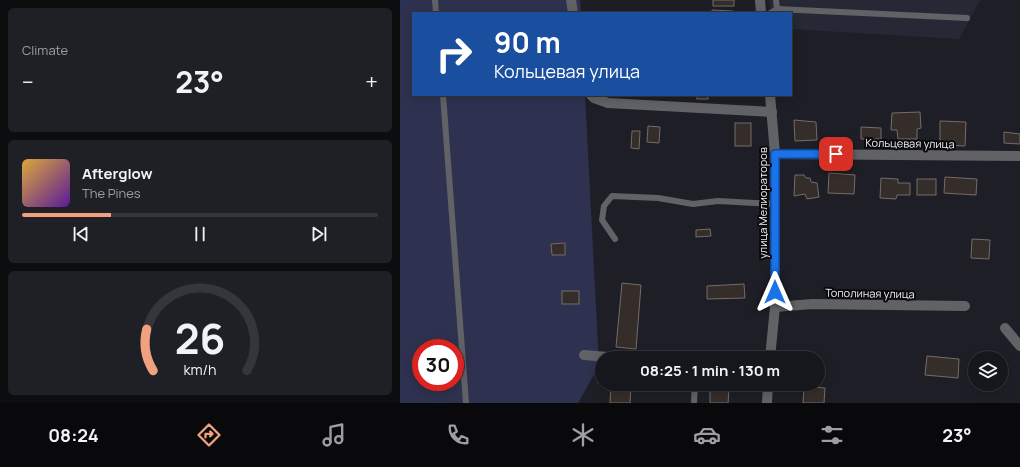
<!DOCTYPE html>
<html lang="en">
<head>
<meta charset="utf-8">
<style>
  body { margin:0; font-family:Manrope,sans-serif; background:#1f2025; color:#f1f3f6; height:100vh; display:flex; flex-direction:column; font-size:15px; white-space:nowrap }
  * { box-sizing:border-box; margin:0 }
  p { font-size:13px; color:#9e9fa3 }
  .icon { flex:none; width:22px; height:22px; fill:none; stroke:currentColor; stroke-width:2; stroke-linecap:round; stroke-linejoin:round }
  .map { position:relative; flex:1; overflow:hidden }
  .side { display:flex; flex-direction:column; gap:8px; padding:8px; background:#0c0d0f; width:400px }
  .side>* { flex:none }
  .hud { position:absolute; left:12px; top:12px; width:380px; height:84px; border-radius:0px; box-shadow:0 2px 10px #0003,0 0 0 1px #35363b; background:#1a4fa0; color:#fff; overflow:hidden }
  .buttons { position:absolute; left:568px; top:351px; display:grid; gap:8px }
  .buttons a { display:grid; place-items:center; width:40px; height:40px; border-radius:50%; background:#16171c; box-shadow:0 2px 10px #0003,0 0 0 1px #35363b; font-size:20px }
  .speed { position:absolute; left:12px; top:339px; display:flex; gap:8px; font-size:20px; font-weight:700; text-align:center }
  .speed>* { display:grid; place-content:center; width:52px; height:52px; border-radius:50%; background:#16171c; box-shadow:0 2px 10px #0003,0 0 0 1px #35363b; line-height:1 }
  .speed .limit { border:6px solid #d22; background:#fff; color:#111 }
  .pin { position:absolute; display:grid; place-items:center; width:34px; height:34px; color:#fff; margin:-17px; border-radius:8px; box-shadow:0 2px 6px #0006 }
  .me { position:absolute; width:44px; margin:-22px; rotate:0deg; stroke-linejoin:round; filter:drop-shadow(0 0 3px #0008) }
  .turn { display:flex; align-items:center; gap:14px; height:84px; padding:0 16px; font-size:18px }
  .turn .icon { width:52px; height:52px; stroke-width:2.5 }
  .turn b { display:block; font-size:28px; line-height:34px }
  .big { font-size:30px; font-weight:700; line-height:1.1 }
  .side .tile { flex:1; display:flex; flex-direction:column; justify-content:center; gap:6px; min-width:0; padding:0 14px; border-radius:6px; background:#1f2025 }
  .side .dial { align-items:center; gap:0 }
  .dial svg { height:104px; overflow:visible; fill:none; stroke:#35363b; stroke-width:7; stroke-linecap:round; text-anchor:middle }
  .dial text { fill:#f1f3f6; stroke:none }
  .song { display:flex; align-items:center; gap:12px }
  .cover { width:48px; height:48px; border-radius:6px; background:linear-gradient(135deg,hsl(40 70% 55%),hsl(270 70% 35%)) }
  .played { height:4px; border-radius:2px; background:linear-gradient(90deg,#f2a17e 25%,#35363b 25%) }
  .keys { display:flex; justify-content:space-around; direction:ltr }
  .heat { display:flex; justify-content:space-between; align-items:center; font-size:22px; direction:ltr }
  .trip { position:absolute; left:195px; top:351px; width:230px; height:40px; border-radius:20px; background:#16171c; box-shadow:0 2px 10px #0003,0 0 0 1px #35363b; font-weight:700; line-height:40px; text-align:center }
  .tab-bar { display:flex; height:64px; justify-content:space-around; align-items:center; background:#09090b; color:#9e9fa3 }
  .tab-bar .icon { width:28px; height:28px }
  .tab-bar .on { color:#f2a17e }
  .tab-bar b { font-size:18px; color:#f1f3f6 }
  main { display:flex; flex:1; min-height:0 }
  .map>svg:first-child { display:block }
  .built { fill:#262835 }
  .green { fill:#2e3250; fill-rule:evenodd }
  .building { fill:#352d2a; stroke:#756c68 }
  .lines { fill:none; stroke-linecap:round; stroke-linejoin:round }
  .service { stroke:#616266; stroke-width:6 }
  .minor { stroke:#616266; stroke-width:10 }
  .route-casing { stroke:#114b97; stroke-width:10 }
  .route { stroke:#1a73e8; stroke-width:7 }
  .labels { text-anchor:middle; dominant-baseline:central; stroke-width:4; stroke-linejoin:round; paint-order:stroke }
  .street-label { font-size:11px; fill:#f1f2f7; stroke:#09090c }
</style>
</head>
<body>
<main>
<section class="side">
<div class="tile"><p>Climate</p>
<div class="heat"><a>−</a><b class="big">23°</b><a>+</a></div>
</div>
<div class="tile">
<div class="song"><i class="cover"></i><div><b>Afterglow</b><p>The Pines</p></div></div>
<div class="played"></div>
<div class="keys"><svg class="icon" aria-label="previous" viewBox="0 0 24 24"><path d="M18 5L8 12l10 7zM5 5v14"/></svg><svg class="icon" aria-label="pause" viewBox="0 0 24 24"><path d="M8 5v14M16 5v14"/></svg><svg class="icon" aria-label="next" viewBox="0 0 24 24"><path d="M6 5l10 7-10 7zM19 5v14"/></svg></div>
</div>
<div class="tile dial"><svg viewBox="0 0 100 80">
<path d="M14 69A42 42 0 1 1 86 69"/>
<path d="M14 69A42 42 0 0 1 9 37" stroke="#f2a17e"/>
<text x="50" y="56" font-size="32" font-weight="700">26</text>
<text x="50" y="72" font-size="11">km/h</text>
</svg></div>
</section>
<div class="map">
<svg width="620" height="403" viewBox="0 0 620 403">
  <rect width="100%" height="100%" fill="#1e1f26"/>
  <polygon class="built" points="369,0 580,0 559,39 391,29 391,13 371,13"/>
  <path class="green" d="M 0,0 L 180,0 L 181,13 L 13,13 L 13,95 L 185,95 L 199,366 L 178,403 L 0,403 ZM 21,348 L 55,348 L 55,382 L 21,382 Z"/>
  <g class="building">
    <rect x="313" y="0" width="21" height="6"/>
    <polygon points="312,10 333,11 333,13 312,13"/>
    <rect x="297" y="95" width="11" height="4"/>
    <polygon points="520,112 521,128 517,129 517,139 498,139 497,130 491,130 492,113"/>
    <polygon points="394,120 416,122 417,140 395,141"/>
    <polygon points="540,121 566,122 565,146 540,145"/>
    <rect x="335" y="123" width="16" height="23"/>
    <polygon points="248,126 260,127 259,143 247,142"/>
    <polygon points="461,127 481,128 481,139 461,139"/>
    <polygon points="232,131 240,131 239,149 231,148"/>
    <polygon points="604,132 620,134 620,144 604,143"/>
    <polygon points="429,173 455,175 454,194 428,193"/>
    <polygon points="395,175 404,175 406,178 410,178 411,182 417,183 419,197 407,199 405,194 394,196"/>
    <polygon points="545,177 577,179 576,195 544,193"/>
    <polygon points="481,178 498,179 498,183 510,183 510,195 497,195 496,199 480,198"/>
    <rect x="517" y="179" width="19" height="16"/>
    <polygon points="310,229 311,236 296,237 296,230"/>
    <polygon points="572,239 590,240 589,259 571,258"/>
    <polygon points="165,243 165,255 152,255 151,244"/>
    <polygon points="222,283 241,285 236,349 216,347"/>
    <polygon points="344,284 345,298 307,299 307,286"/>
    <rect x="162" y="291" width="17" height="13"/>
    <polygon points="527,356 559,359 558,378 525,375"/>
    <polygon points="211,384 231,384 230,403 210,403"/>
    <polygon points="404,386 425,388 424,403 403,403"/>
    <polygon points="310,390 329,390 328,403 310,403"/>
  </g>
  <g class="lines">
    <g class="service">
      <polyline points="35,0 36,13"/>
      <polyline points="377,9 567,18"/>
      <polyline points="370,13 377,9 376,0"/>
      <polyline points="43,95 66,403"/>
      <polyline points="215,239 202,220 204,206 212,196 258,198 293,204 318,201 375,204"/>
      <polyline points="294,403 295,384"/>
    </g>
    <g class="minor">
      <polyline points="171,0 173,13"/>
      <polyline points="360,0 361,13"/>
      <polyline points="191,95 194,98 208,103 372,112"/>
      <polyline points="375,154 620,156"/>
      <polyline points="375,307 412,304 565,306"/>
      <polyline points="605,328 620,346"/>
      <polyline points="184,355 219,358"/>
      <polyline points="370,358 375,307 375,154 370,95"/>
      <polyline points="367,403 368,384"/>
    </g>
  </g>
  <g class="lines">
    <defs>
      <polyline id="route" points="375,292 375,154 436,154"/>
    </defs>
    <use href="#route" class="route-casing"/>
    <use href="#route" class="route"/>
  </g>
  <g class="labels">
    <g class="street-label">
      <text transform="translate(510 143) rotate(1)">Кольцевая улица</text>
      <text transform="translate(362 203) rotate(-90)">улица Мелиораторов</text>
      <text transform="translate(470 293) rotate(1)">Тополиная улица</text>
    </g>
  </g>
</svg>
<div class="buttons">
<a><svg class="icon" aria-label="layers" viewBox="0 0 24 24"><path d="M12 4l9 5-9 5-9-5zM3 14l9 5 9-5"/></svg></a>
</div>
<div class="speed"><div class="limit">30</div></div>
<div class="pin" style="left:436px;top:154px;background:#d93025"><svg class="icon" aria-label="arrive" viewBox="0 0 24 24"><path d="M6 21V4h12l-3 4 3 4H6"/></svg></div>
<svg class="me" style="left:375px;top:292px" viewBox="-20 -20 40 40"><path d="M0-17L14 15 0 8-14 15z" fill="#1a73e8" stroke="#fff" stroke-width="4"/></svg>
<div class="trip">08:25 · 1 min · 130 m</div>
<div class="hud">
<div class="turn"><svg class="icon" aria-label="right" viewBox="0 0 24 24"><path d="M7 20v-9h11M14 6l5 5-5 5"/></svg><div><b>90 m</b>Кольцевая улица</div></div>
</div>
</div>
</main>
<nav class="tab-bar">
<b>08:24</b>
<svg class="icon on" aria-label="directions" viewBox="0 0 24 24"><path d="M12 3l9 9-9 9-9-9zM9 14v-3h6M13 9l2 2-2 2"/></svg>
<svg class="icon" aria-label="music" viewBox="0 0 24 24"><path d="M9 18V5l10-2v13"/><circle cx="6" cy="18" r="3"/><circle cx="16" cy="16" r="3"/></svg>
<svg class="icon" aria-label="phone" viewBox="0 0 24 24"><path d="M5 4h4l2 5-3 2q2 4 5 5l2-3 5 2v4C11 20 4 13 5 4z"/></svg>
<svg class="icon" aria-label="climate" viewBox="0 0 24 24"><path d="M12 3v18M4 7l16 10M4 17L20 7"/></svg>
<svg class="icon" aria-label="car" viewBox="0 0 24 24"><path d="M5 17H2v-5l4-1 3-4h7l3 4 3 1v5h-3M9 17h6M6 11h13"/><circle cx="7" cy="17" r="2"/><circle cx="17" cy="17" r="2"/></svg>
<svg class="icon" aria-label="filters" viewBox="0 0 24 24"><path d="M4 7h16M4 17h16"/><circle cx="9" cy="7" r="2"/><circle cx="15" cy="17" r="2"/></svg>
<b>23°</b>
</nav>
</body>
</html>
